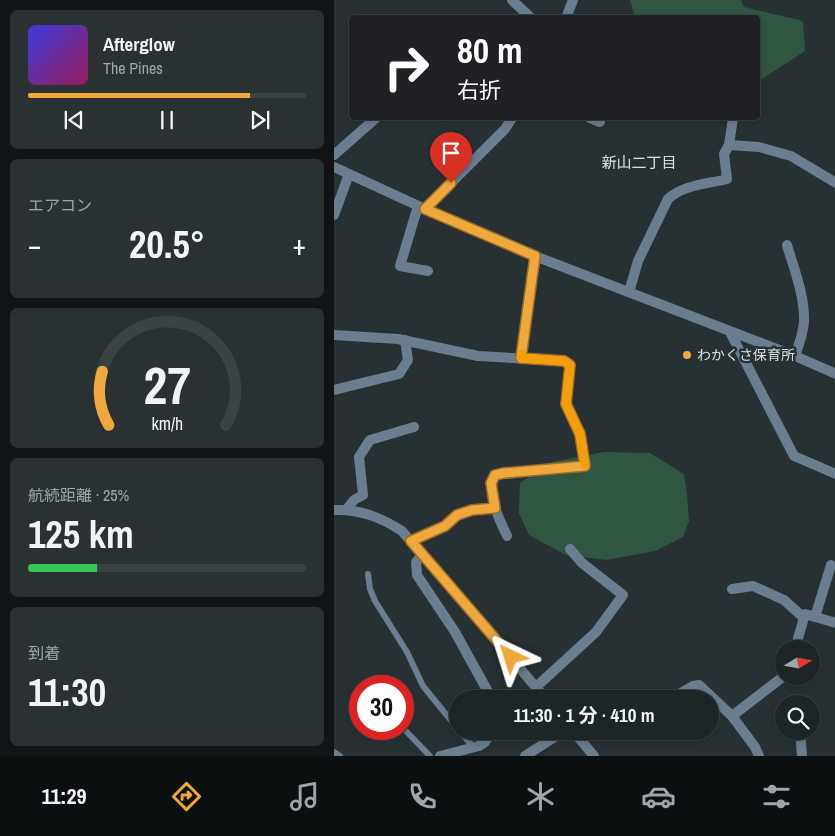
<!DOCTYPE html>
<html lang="ja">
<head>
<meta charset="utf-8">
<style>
  body { margin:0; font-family:"Archivo Narrow","Noto Sans JP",sans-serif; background:#2a3133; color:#f1f3f6; height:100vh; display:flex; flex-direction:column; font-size:19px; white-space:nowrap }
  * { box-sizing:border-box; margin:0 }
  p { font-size:16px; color:#a0a5a7 }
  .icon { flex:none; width:28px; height:28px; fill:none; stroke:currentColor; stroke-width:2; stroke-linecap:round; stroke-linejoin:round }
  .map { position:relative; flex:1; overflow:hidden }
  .details { display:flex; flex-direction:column; gap:10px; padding:10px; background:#101415; width:334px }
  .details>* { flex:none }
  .banner { position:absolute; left:15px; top:15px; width:411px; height:105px; border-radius:5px; box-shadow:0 2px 8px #0003,0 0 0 1px #3b4244; background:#202124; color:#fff; overflow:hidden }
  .needle { width:32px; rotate:79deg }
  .tools { position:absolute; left:441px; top:640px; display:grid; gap:10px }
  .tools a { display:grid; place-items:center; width:45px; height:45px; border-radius:50%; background:#1d2527; box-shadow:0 2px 8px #0003,0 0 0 1px #3b4244; font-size:25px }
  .speed { position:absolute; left:15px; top:675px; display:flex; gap:10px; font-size:25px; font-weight:700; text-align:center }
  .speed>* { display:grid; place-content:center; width:65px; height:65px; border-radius:50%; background:#1d2527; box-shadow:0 2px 8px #0003,0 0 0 1px #3b4244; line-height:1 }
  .speed .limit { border:8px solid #d22; background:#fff; color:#111 }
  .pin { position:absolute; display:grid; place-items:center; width:42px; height:42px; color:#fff; margin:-51px -21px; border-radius:50% 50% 50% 0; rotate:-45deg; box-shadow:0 0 5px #0007 }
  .pin .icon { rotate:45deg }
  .me { position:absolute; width:55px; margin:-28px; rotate:319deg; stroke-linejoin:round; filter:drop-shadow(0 0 4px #0008) }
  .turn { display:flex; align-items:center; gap:18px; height:105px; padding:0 25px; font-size:22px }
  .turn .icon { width:65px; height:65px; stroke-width:2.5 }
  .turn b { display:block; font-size:35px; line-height:42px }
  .big { font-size:38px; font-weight:700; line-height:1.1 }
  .details .widget { flex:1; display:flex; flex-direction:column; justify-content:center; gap:8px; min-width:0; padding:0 18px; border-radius:8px; background:#2a3133 }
  .details .dial { align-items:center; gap:0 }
  .dial svg { height:130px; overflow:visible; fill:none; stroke:#3b4244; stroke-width:7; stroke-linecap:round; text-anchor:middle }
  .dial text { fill:#f1f3f6; stroke:none }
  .song { display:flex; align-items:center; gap:15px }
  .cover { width:60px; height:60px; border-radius:8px; background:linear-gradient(135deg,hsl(240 70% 55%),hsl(330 70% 35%)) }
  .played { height:5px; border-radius:2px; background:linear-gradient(90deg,#eea83c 80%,#3b4244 80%) }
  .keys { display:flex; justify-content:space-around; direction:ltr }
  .heat { display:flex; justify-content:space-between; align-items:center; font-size:28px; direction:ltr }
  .charge { height:8px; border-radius:4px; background:linear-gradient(90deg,#34c759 25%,#3b4244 0) }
  .trip { position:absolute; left:115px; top:690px; width:270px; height:50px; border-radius:25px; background:#1d2527; box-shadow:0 2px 8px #0003,0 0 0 1px #3b4244; font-weight:700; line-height:50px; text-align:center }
  .tabs { display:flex; height:80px; justify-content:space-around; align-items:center; background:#0c0f10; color:#a0a5a7 }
  .tabs .icon { width:35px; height:35px }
  .tabs .current { color:#eea83c }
  .tabs b { font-size:22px; color:#f1f3f6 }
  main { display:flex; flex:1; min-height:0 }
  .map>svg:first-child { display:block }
  .green { fill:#2f5641 }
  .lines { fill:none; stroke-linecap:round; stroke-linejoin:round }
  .service { stroke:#6a7e8f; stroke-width:6 }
  .minor { stroke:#6a7e8f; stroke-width:10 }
  .route-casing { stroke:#9b6d27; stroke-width:12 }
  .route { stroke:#eea83c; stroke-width:9 }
  .slow { stroke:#f59e0b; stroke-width:9 }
  .poi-dot { fill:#eea83c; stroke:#273134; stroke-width:2 }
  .labels { text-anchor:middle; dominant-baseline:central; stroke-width:5; stroke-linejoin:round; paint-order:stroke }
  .poi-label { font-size:14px; fill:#d9e0e1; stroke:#273134; text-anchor:start }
  .neighbourhood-label { font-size:15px; fill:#d9e0e1; stroke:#273134 }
</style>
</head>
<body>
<main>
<section class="details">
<div class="widget">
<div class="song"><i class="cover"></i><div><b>Afterglow</b><p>The Pines</p></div></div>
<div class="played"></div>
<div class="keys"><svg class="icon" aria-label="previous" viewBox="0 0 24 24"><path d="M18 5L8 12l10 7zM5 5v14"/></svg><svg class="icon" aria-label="pause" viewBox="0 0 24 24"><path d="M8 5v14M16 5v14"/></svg><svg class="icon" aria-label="next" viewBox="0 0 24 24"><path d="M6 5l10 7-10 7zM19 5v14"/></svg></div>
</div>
<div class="widget"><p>エアコン</p>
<div class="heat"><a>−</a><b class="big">20.5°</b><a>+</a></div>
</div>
<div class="widget dial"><svg viewBox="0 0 100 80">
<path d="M14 69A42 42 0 1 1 86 69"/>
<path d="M14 69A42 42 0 0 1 10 36" stroke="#eea83c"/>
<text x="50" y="56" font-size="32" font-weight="700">27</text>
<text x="50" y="72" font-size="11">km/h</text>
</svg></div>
<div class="widget"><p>航続距離 · 25%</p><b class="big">125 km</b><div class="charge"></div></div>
<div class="widget"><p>到着</p><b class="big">11:30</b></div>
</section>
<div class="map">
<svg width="502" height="756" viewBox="0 0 502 756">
  <rect width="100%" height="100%" fill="#273134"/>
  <g class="green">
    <polygon points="296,0 407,0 410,7 469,21 471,51 428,79 424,78 424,18 301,17"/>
    <polygon points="270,452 316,453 350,474 353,495 355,521 349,537 321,551 272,560 232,555 195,535 185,513 186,483 218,462"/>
  </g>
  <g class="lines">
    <g class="service">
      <polyline points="34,574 36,589 41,601 73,652 89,686 124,729"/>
      <polyline points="69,728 96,756"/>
      <polyline points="126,731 140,748"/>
      <polyline points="0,752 6,756"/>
    </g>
    <g class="minor">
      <polyline points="178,0 197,18"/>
      <polyline points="232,18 239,0"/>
      <polyline points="256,118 266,122"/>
      <polyline points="395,145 425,147 457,156 502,183"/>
      <polyline points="0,155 42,118"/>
      <polyline points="0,167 91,209 206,258 461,356 502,374"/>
      <polyline points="84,206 66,266 94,271"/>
      <polyline points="91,209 171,129 178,118"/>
      <polyline points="0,215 15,174"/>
      <path d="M 453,245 C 460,269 471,296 470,322 C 469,333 465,345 461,356"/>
      <path d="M 295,292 L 304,261 L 334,199 C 349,185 373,184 393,179 L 390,154 L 395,145 L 399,118"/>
      <polyline points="396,332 460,456 502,474"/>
      <path d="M 0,335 L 64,339 L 144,356 L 230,361 L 236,365 L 232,404 L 247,434 L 251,466 L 161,475 C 152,495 165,518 173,536"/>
      <polyline points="187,359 201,256"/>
      <polyline points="0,390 65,374 74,360 71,340"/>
      <polyline points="13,509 20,500 29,495 25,457 36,440 80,427"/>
      <path d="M 0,510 C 26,509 46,517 68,531 L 212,699"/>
      <polyline points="77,541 111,525 123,515 138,510 161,508"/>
      <polyline points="89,554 82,562 83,575 121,632 158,699"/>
      <polyline points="398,589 419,586 450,600 470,618"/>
      <polyline points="481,617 497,565"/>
      <polyline points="461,649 471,614 502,623"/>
      <polyline points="202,687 262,632 289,595 248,563 236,549"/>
      <polyline points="336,699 359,686 365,685 398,716"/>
      <polyline points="239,731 260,756"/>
      <polyline points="466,731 468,756"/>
      <polyline points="106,756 145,746 151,742 158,731"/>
      <polyline points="191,756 230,731"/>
      <polyline points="425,756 421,747 398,716 450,676"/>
    </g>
  </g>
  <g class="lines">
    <defs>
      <polyline id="route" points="117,183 91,209 201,256 187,358 230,361 236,365 232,404 246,434 251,466 170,473 161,475 157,483 161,508 138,510 123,515 111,526 77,541 177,657"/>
    </defs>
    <use href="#route" class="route-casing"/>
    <use href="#route" class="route"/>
    <polyline class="slow" points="188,354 187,358 230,361 236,365 232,404 246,434 251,464"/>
  </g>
  <circle class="poi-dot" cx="353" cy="355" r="5"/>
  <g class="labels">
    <g class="poi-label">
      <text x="363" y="355">わかくさ保育所</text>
    </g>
    <g class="neighbourhood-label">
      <text x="305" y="162">新山二丁目</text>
    </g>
  </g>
</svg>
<div class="tools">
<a><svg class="needle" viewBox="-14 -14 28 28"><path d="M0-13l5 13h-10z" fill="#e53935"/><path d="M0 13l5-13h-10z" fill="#a0a5a7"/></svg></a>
<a><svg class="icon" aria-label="search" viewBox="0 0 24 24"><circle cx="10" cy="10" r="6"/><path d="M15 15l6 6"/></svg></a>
</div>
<div class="speed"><div class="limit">30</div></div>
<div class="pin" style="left:117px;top:183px;background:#d93025"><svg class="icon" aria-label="arrive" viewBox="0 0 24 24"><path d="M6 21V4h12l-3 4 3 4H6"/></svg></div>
<svg class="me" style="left:177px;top:657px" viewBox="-20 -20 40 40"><path d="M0-17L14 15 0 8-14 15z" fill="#eea83c" stroke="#fff" stroke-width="4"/></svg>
<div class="trip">11:30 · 1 分 · 410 m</div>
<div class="banner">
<div class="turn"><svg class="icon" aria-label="right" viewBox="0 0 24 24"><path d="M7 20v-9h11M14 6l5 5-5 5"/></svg><div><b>80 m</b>右折</div></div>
</div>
</div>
</main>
<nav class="tabs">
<b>11:29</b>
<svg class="icon current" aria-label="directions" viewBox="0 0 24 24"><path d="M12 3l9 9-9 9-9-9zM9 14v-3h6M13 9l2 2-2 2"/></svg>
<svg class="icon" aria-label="music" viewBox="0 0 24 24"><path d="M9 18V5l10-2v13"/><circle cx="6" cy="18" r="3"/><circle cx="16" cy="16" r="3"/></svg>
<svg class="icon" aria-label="phone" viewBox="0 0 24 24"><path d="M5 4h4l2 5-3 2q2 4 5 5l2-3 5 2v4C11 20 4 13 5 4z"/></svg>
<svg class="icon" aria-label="climate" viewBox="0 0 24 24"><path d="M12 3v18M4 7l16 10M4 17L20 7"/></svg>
<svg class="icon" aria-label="car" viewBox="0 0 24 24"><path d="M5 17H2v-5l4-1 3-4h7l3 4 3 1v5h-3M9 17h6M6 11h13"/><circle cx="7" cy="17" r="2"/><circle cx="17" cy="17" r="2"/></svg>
<svg class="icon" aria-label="filters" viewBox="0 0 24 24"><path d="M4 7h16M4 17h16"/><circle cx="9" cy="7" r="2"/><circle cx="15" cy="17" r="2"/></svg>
</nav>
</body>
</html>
